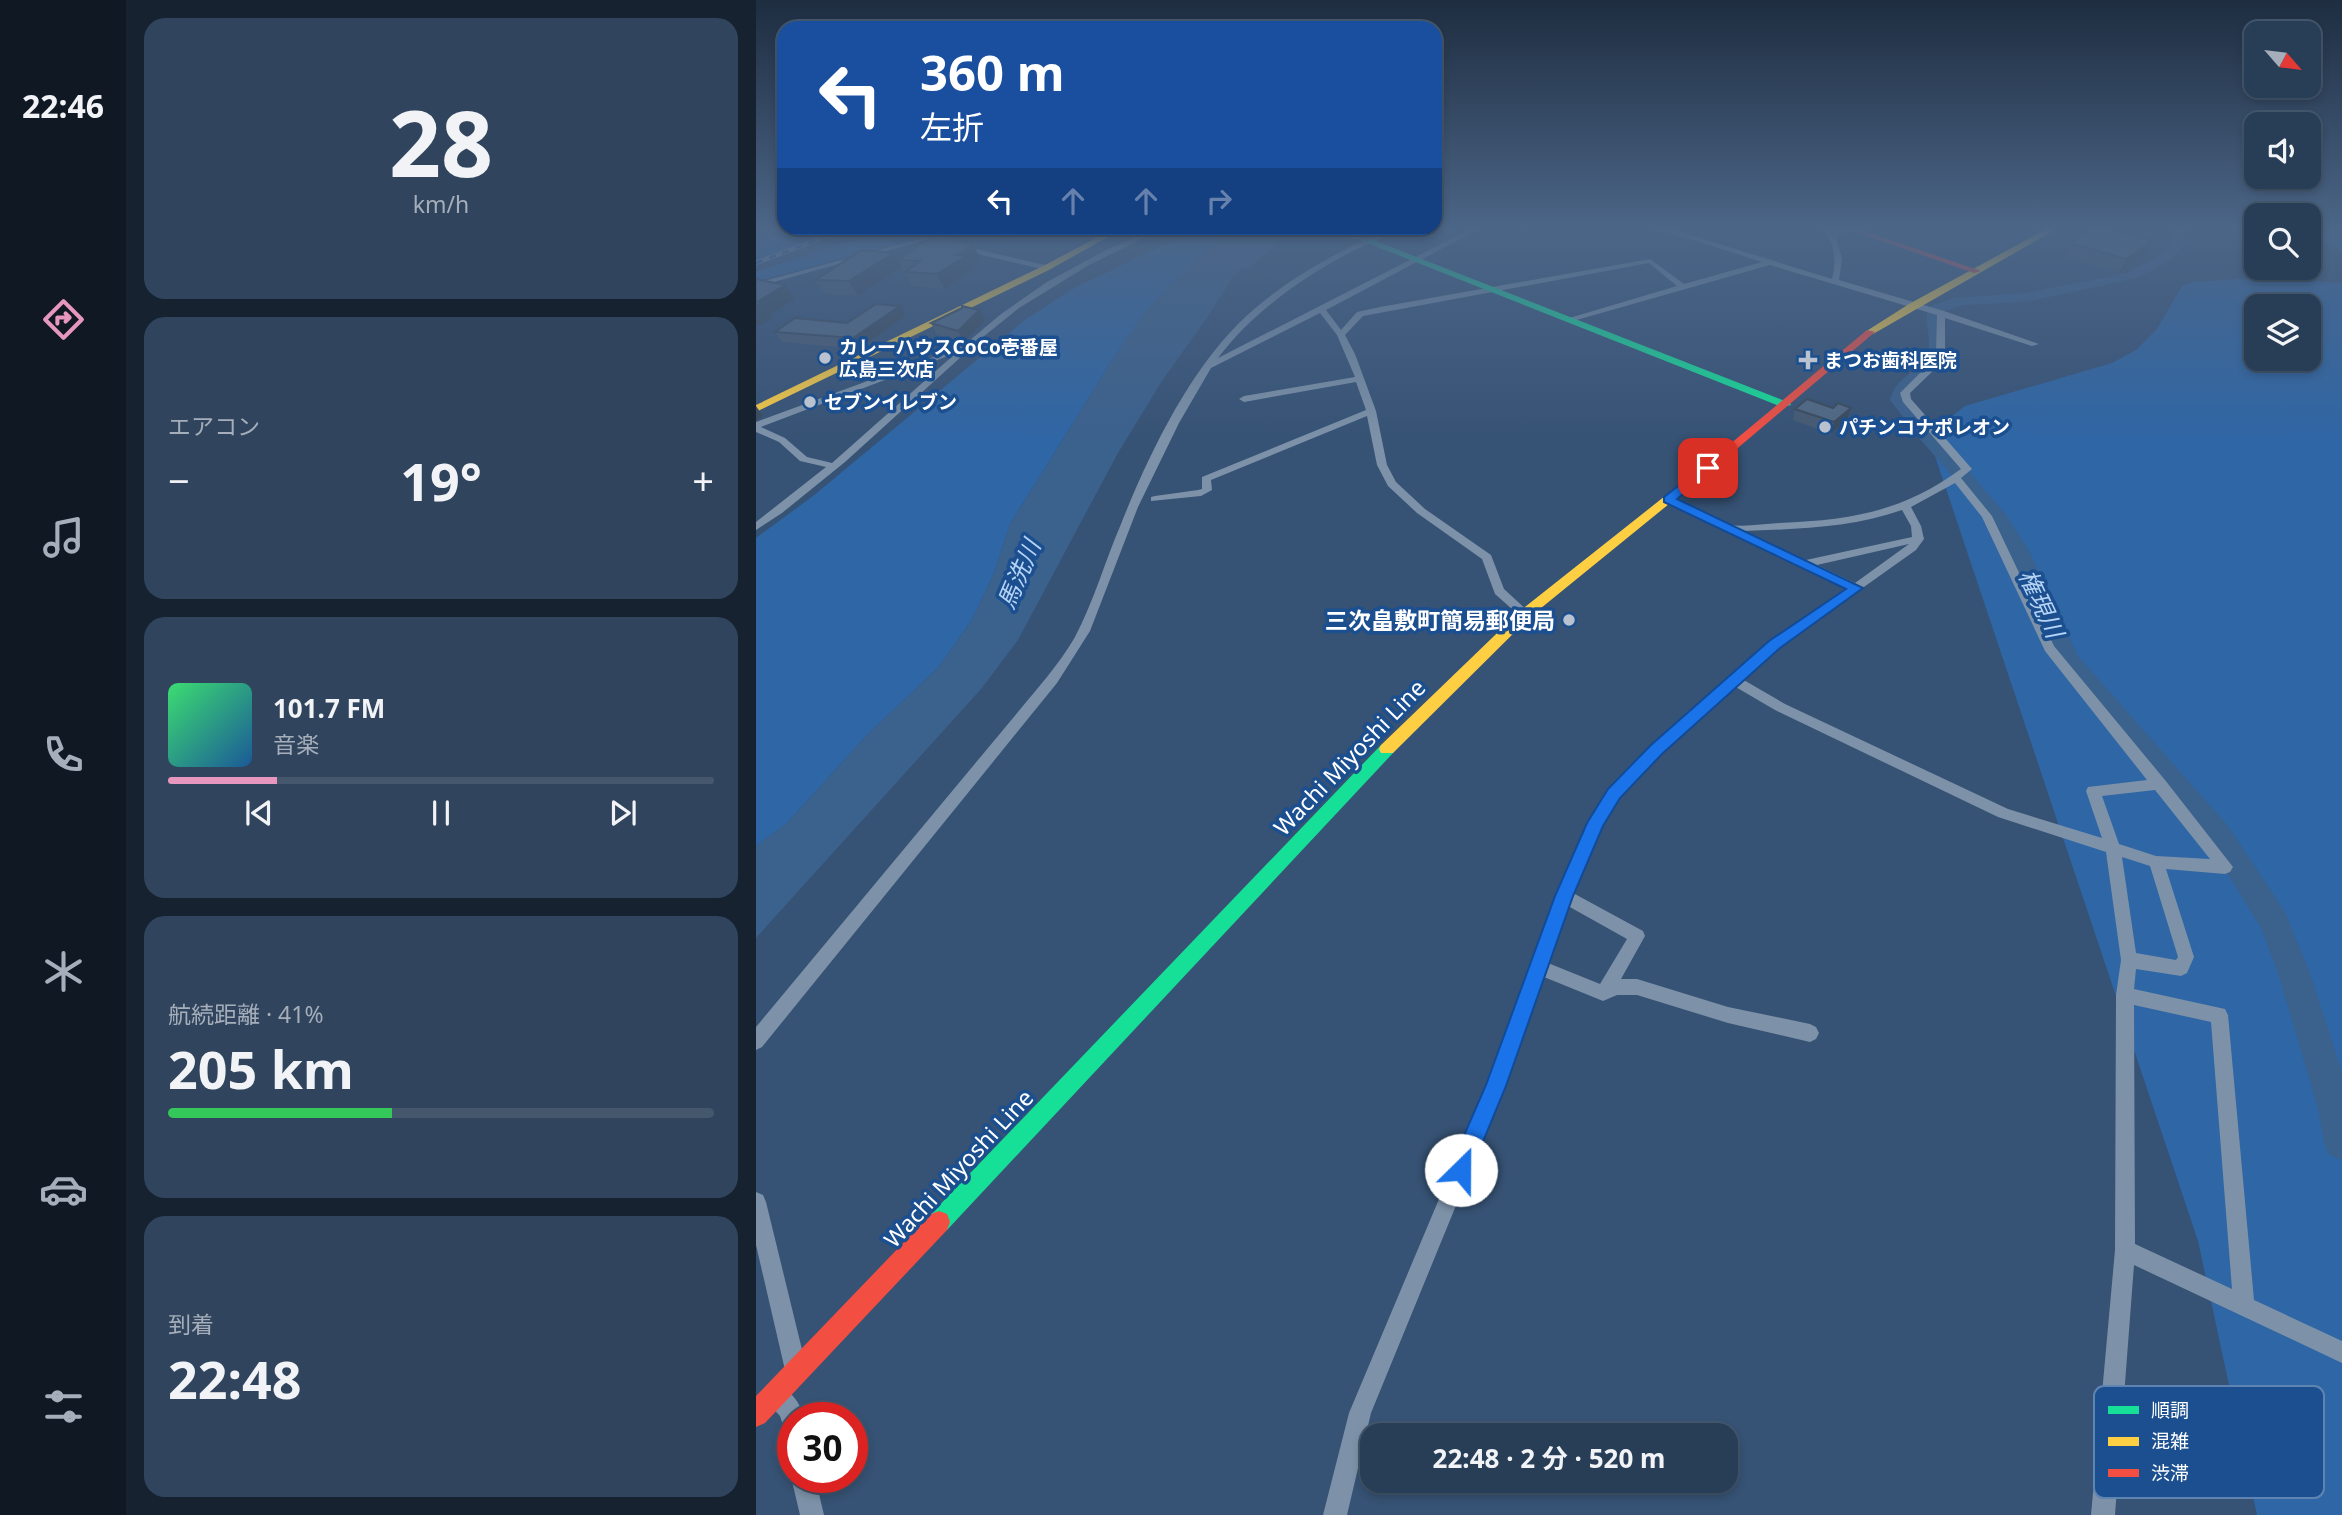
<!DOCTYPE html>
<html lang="ja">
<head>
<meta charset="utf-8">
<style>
  body { margin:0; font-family:"Noto Sans","Noto Sans JP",sans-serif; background:#30455d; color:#f1f3f6; height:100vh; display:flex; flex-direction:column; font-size:26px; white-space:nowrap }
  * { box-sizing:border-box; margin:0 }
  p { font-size:23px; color:#a5aeba }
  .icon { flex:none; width:38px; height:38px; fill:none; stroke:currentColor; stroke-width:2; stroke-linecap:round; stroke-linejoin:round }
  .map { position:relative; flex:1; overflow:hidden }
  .drawer { display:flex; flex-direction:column; gap:18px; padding:18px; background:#162230; width:630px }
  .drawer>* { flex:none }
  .top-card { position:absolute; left:21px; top:21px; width:665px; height:214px; border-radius:21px; box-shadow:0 4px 10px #0003,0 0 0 2px #44576d; background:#1a4fa0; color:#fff; overflow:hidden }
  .needle { width:46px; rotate:118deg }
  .fabs { position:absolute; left:1488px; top:21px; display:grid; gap:14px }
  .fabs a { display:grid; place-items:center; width:77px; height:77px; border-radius:14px; background:#283e57; box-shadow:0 4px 10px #0003,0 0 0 2px #44576d; font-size:35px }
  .speed { position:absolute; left:21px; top:1402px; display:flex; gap:14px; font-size:35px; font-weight:700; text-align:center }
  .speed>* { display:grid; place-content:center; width:91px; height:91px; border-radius:50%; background:#283e57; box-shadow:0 4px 10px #0003,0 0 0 2px #44576d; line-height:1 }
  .speed .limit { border:10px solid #d22; background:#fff; color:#111 }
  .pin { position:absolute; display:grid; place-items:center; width:60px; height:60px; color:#fff; margin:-30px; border-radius:14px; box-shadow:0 4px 10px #0006 }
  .me { position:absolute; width:77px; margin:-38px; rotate:23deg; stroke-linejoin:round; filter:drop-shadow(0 0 5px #0008) }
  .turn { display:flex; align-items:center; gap:24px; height:147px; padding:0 28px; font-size:32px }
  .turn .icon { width:91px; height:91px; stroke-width:2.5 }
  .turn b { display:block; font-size:49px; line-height:60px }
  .lanes { display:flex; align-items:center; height:66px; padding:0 28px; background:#0003; justify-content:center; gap:35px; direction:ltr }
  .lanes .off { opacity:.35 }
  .big { font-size:52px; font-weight:700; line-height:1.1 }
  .drawer .widget { flex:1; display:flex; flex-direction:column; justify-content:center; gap:10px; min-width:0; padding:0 24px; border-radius:21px; background:#30455d }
  .drawer .dial { align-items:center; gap:0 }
  .dial b { font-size:91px; line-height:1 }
  .song { display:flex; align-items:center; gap:21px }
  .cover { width:84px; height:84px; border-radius:10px; background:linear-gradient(135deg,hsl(140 70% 55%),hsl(210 70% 35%)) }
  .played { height:7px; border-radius:4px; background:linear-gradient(90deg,#e797bd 20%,#44576d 20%) }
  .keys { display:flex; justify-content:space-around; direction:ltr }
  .heat { display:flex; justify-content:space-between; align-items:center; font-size:38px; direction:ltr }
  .charge { height:10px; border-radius:5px; background:linear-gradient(90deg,#34c759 41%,#44576d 0) }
  .trip { position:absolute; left:604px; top:1423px; width:378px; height:70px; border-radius:21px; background:#283e57; box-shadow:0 4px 10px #0003,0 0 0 2px #44576d; font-weight:700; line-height:70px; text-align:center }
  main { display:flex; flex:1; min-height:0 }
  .tab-bar { display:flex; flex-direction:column; width:126px; justify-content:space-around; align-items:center; background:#101923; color:#a5aeba }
  .tab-bar .icon { width:49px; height:49px }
  .tab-bar .selected { color:#e797bd }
  .tab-bar b { font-size:32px; color:#f1f3f6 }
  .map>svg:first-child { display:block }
  .green { fill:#2f66a5; fill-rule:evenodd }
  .water { fill:#3b618d }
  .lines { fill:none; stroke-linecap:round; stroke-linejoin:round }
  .river { fill:#3b618d; fill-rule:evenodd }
  .street { fill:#7d92a8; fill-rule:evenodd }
  .fast { fill:#16e098; fill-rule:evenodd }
  .slow { fill:#ffcf43; fill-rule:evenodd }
  .jam { fill:#f24e42; fill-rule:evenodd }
  .rail-casing { stroke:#7e92a7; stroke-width:4.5 }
  .rail { stroke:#1b4f8f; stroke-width:2.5; stroke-dasharray:7; stroke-linecap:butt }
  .wall { fill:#475a72 }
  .shaded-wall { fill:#394a5c }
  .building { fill:#526984; stroke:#394a5c; stroke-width:2 }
  .route { fill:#1a73e8; stroke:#114b97; stroke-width:2 }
  .poi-dot { fill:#b9c2ce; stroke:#1b4f8f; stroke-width:2.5 }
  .labels { text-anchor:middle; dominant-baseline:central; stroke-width:7; stroke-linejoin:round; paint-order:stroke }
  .far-poi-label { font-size:19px; font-weight:bold; fill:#fff; stroke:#1b4f8f; text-anchor:start }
  .poi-label { font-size:23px; font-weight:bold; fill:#fff; stroke:#1b4f8f; text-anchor:end }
  .street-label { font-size:23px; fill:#fff; stroke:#1b4f8f }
  .water-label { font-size:24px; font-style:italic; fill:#b5d3f5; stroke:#1b4f8f }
  .key { fill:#1b4f8f; stroke:#5f84b1; stroke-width:2 }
  .key-label { font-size:19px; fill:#fff }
</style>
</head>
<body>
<main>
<nav class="tab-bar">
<b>22:46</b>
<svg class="icon selected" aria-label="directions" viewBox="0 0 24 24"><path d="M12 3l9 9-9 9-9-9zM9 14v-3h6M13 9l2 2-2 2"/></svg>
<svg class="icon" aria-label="music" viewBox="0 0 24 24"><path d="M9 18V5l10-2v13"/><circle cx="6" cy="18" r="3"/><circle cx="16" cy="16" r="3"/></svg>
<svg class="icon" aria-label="phone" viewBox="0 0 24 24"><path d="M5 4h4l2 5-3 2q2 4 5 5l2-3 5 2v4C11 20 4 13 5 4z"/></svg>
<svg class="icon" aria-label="climate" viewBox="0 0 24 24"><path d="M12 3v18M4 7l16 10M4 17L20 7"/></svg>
<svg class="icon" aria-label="car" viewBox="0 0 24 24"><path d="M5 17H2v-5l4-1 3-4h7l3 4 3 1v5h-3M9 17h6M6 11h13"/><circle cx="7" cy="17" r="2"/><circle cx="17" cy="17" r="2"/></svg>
<svg class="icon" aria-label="filters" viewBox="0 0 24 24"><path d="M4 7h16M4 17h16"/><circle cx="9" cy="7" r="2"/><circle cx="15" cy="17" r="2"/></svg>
</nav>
<section class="drawer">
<div class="widget dial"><b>28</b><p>km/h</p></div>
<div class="widget"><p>エアコン</p>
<div class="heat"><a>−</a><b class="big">19°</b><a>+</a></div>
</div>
<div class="widget">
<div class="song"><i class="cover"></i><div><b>101.7 FM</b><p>音楽</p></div></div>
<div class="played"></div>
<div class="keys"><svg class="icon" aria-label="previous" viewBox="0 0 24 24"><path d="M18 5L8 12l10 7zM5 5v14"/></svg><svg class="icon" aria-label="pause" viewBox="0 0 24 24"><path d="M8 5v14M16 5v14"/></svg><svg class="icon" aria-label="next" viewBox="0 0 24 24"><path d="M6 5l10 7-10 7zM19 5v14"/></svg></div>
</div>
<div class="widget"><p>航続距離 · 41%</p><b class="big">205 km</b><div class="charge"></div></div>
<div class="widget"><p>到着</p><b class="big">22:48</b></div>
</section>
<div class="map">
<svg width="1586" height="1515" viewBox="0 0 1586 1515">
  <rect width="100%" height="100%" fill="#365274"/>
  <g class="green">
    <polygon points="0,227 88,228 0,261"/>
    <polygon points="1552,227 1586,227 1586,252 1562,238"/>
    <polygon points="124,228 201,228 145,243"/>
    <polygon points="444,228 476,228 413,286 387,315 359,356 254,524 238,573 216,620 182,668 113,733 30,824 0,846 0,538 57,496 270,319 320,287"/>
    <polygon points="122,232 140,244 5,280 0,276 0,272"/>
    <path d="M 1498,278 L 1586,283 L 1586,1515 L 1501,1515 L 1442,1241 L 1176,447 L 1186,424 L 1209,406 L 1356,363 L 1380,350 L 1401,329 L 1426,286 L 1438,282 ZM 1500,306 L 1552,306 L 1552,359 L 1500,359 Z"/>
  </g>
  <polygon class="water" points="476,228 532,228 518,246 494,267 486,268 475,280 455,312 406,381 362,453 262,640 226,688 0,938 0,846 30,824 113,733 182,668 216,620 238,573 254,524 359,356 387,315 413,286"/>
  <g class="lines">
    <path class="river" d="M 1418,227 L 1431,227 L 1428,244 L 1415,260 L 1381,278 L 1269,302 L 1208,305 L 1185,312 C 1184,326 1193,342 1186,356 C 1177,374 1155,379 1152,400 L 1251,516 L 1272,549 L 1322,656 L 1472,826 L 1529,912 L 1554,973 L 1586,1072 L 1586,1160 L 1573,1155 L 1568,1142 L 1562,1108 L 1522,973 L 1505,928 L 1452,842 L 1305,667 L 1251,549 L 1233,518 L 1163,438 L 1134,400 C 1139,377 1162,373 1171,354 C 1178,338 1165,321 1174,306 L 1199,298 L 1269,293 L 1371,273 L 1406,254 L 1415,243 Z"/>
    <g class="street">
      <path d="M 718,227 L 727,227 L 570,310 L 585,330 L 601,312 L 624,307 L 894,259 L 928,284 L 1006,262 L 937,240 L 889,227 L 902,227 L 941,237 L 1076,279 C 1081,259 1079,242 1064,227 L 1071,227 L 1077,233 L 1095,227 L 1106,227 L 1080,237 L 1086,259 L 1083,280 L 1188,311 L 1283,344 L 1276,346 L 1189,318 L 1189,353 L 1180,368 L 1154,393 L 1155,399 L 1216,469 L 1205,478 L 1236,516 L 1298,646 L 1409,780 L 1477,867 L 1474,872 L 1469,874 L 1410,869 L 1438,957 L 1431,973 L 1425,976 L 1380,969 L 1378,989 L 1469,1009 L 1472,1015 L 1498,1300 L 1586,1341 L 1586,1363 L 1378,1265 L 1359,1515 L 1335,1515 L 1359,1250 L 1360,995 L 1365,960 L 1350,852 L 1242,817 L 1019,710 L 978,686 C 932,728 879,769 847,823 C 834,844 827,870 817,893 L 887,931 L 889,936 L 865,979 L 881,979 L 972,1007 L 1054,1024 L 1060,1027 L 1063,1033 L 1060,1039 L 1054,1042 L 972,1023 L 881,995 L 861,995 L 847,1001 L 788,977 L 749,1086 L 615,1413 L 591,1515 L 567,1515 L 593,1413 L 731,1085 L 800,896 L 834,819 L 853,790 L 895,745 L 1014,642 L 1091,588 L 907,500 L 912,497 L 916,498 C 931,505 960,522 974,525 C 989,527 1008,524 1023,523 C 1095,520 1146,512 1205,469 L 1147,402 L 1144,393 L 1173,364 L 1180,353 L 1181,315 L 1014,265 L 817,321 L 810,319 L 921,286 L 893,263 L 607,316 L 589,335 L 599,354 L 620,411 L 631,465 L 640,482 L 669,509 L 735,555 L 748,589 L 775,614 L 769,618 L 765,617 L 739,594 L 726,559 L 661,513 L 632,486 L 621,465 L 611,416 L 455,480 L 456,490 L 445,496 L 395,501 L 395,497 L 399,496 L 442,490 L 446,489 L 446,477 L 610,410 L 600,382 L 488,402 L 483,399 L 488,396 L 599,377 L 581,335 L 564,313 L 455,368 L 423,423 L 382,507 L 334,631 L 301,683 L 6,1047 L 0,1050 L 0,1027 L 291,677 C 301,664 311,651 319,637 C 338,601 349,561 365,524 C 392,456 431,375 483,323 C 519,288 562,262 607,241 L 559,228 C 575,228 602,240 614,238 C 626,236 633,227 645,228 C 631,238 613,243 597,251 C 545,278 497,312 462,358 ZM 1199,483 L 1226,517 L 1289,651 L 1391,780 L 1332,787 L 1330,791 L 1346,838 L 1252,809 L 1029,704 L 986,679 L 1022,648 L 1160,550 L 1168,539 L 1165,526 L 1155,507 ZM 1146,510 L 1155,526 L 1156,537 L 1050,560 L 987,531 C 1040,529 1095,528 1146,510 ZM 1153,544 L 1099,583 L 1061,565 ZM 1399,790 L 1454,859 L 1400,856 L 1363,844 L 1346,796 ZM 1366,857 L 1394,866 L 1422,957 L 1420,960 L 1380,953 ZM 812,906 L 871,939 L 844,984 L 792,963 ZM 1378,1005 L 1455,1022 L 1476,1289 L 1379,1244 Z"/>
      <polygon points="204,228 213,228 0,287 0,283"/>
      <path d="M 400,228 L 408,228 L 333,265 L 263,308 L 227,337 L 89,462 L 26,513 L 0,530 L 0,522 L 70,467 L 44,461 L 23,442 L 0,432 L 0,422 L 207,346 L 245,314 L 291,282 L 346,252 ZM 200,353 L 76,463 L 51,457 L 29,438 L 5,427 Z"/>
      <polygon points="203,245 293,266 294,268 290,270 200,249"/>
      <polygon points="0,1192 7,1195 10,1202 51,1370 48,1378 40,1381 32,1378 29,1370 0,1245"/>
      <path d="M 19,1383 C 33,1389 45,1402 48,1418 L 37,1418 L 37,1434 L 29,1431 L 24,1416 L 11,1402 L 8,1394 L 11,1386 Z"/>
      <polygon points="37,1473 37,1477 59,1477 68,1515 44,1515 35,1477"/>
    </g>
    <g class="fast">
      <polygon points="612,238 1034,403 1035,405 1026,407 609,242"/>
      <polygon points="631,743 639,749 637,753 191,1230 183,1233 175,1230 172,1222 175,1214 625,745"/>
    </g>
    <g class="slow">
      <polygon points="1294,227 1304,227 1117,334 1109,332 1153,304"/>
      <polygon points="359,228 368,228 293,270 0,412 0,405 287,266"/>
      <polygon points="962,454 972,456 774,617 637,753 625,753 623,749 625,745 764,611"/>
    </g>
    <g class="jam">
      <polygon points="1085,227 1097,227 1225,271 1218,273"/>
      <polygon points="1111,330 1119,332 970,458 962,458 962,454"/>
      <polygon points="183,1211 191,1214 194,1222 191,1230 9,1423 0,1427 0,1396 175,1214"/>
    </g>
    <defs>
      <polyline id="rail" points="0,263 92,228"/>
    </defs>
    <use href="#rail" class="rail-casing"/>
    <use href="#rail" class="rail"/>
  </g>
  <g class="wall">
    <polygon points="221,228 261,228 265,236 245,243 223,233"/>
    <polygon points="312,228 347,228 331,235"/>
    <polygon points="1396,241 1389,255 1363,273 1308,257 1314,243"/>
    <polygon points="138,253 145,267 102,296 69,294 60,280"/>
    <polygon points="224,258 215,264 217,269 188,289 156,286 142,260"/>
    <polygon points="223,310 229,321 208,342 181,335 175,323"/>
    <polygon points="149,316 103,349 26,342 19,332"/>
    <polygon points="1039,409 1091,419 1075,434 1037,420"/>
  </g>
  <g class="shaded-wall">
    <polygon points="257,228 261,228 265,236 245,243 240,233"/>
    <polygon points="328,228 347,228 331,235"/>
    <polygon points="1396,241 1389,255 1363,273 1370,259"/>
    <polygon points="217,244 224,258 215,264 217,269 188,289 181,274 201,255"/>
    <polygon points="138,253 145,267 102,296 93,281"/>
    <polygon points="29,285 38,299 14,315 16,318 0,327 1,302"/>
    <polygon points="144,306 149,316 103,349 97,338"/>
    <polygon points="223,310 229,321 208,342 202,331"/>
    <polygon points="0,406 7,416 0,420"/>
    <polygon points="1095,408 1091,419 1075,434 1078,422"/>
  </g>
  <g class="building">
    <polygon points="1339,227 1345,227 1396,241 1370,259 1314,243"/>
    <polygon points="229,228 257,228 240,233"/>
    <polygon points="181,233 217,244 201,255 211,255 181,274 149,272 164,261 142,260"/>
    <polygon points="105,250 138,253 93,281 60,280"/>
    <polygon points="0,279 29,285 1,302 6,303 0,306"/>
    <polygon points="120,304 144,306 97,338 19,332 39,318 91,323"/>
    <polygon points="206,306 223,310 202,331 175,323 206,308"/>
    <polygon points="1051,399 1077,408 1082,403 1095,408 1078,422 1039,409"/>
  </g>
  <linearGradient id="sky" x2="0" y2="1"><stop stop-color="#1e2d40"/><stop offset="0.52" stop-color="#4c6688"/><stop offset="1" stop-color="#4c6688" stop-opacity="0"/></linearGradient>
  <rect width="1586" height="439" fill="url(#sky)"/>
  <polygon class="route" points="948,466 957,468 921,499 1107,588 1024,648 906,754 864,798 847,826 817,896 750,1086 712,1178 705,1181 697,1178 693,1170 730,1085 799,896 831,823 852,789 895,745 1013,641 1090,589 908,502 908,497"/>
  <g class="poi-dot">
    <circle cx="69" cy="358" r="7"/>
    <path d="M1048.5 349.5h7v7h7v7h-7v7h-7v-7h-7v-7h7z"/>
    <circle cx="54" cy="402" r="7"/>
    <circle cx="1069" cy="427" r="7"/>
    <circle cx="813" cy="620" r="7"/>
  </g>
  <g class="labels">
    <g class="far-poi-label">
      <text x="83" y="347">カレーハウスCoCo壱番屋<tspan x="83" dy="22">広島三次店</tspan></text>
      <text x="1068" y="360">まつお歯科医院</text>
      <text x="68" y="402">セブンイレブン</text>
      <text x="1083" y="427">パチンコナポレオン</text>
    </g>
    <g class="poi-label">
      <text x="799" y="620">三次畠敷町簡易郵便局</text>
    </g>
    <g class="street-label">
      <text transform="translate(593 757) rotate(-46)">Wachi Miyoshi Line</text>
      <text transform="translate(202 1168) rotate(-47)">Wachi Miyoshi Line</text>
    </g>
    <g class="water-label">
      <text transform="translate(262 574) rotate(-67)">馬洗川</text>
      <text transform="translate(1286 603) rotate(65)">権現川</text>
    </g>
  </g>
  <rect x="1338" y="1386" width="230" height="112" rx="10" class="key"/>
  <rect x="1352" y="1406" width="31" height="8" fill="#16e098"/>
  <rect x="1352" y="1437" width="31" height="9" fill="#ffcf43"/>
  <rect x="1352" y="1469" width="31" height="8" fill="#f24e42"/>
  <g class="key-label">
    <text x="1395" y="1417">順調</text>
    <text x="1395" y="1448">混雑</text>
    <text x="1395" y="1480">渋滞</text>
  </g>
</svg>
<div class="fabs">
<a><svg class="needle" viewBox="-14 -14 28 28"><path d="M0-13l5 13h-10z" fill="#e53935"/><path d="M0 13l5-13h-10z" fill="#a5aeba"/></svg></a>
<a><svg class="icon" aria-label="sound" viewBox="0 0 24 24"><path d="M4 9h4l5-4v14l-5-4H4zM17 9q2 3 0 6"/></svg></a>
<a><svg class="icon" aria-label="search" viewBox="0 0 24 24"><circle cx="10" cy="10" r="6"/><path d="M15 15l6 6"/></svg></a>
<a><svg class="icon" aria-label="layers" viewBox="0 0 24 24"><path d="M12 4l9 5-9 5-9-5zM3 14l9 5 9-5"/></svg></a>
</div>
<div class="speed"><div class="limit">30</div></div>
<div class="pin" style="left:952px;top:468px;background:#d93025"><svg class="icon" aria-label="arrive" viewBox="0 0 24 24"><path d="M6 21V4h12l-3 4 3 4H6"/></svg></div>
<svg class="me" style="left:705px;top:1170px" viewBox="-20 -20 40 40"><circle r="19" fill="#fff"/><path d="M0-13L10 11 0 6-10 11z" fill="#1a73e8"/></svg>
<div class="trip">22:48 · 2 分 · 520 m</div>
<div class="top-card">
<div class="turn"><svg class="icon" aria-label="left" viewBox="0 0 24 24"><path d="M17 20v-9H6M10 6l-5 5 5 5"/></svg><div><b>360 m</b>左折</div></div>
<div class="lanes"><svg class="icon" aria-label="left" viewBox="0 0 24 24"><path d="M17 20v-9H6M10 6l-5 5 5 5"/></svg><svg class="icon off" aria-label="ahead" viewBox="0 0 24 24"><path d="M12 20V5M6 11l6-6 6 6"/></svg><svg class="icon off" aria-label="ahead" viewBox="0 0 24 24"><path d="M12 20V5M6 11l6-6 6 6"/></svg><svg class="icon off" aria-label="right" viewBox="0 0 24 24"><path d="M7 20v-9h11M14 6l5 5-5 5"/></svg></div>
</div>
</div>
</main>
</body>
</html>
